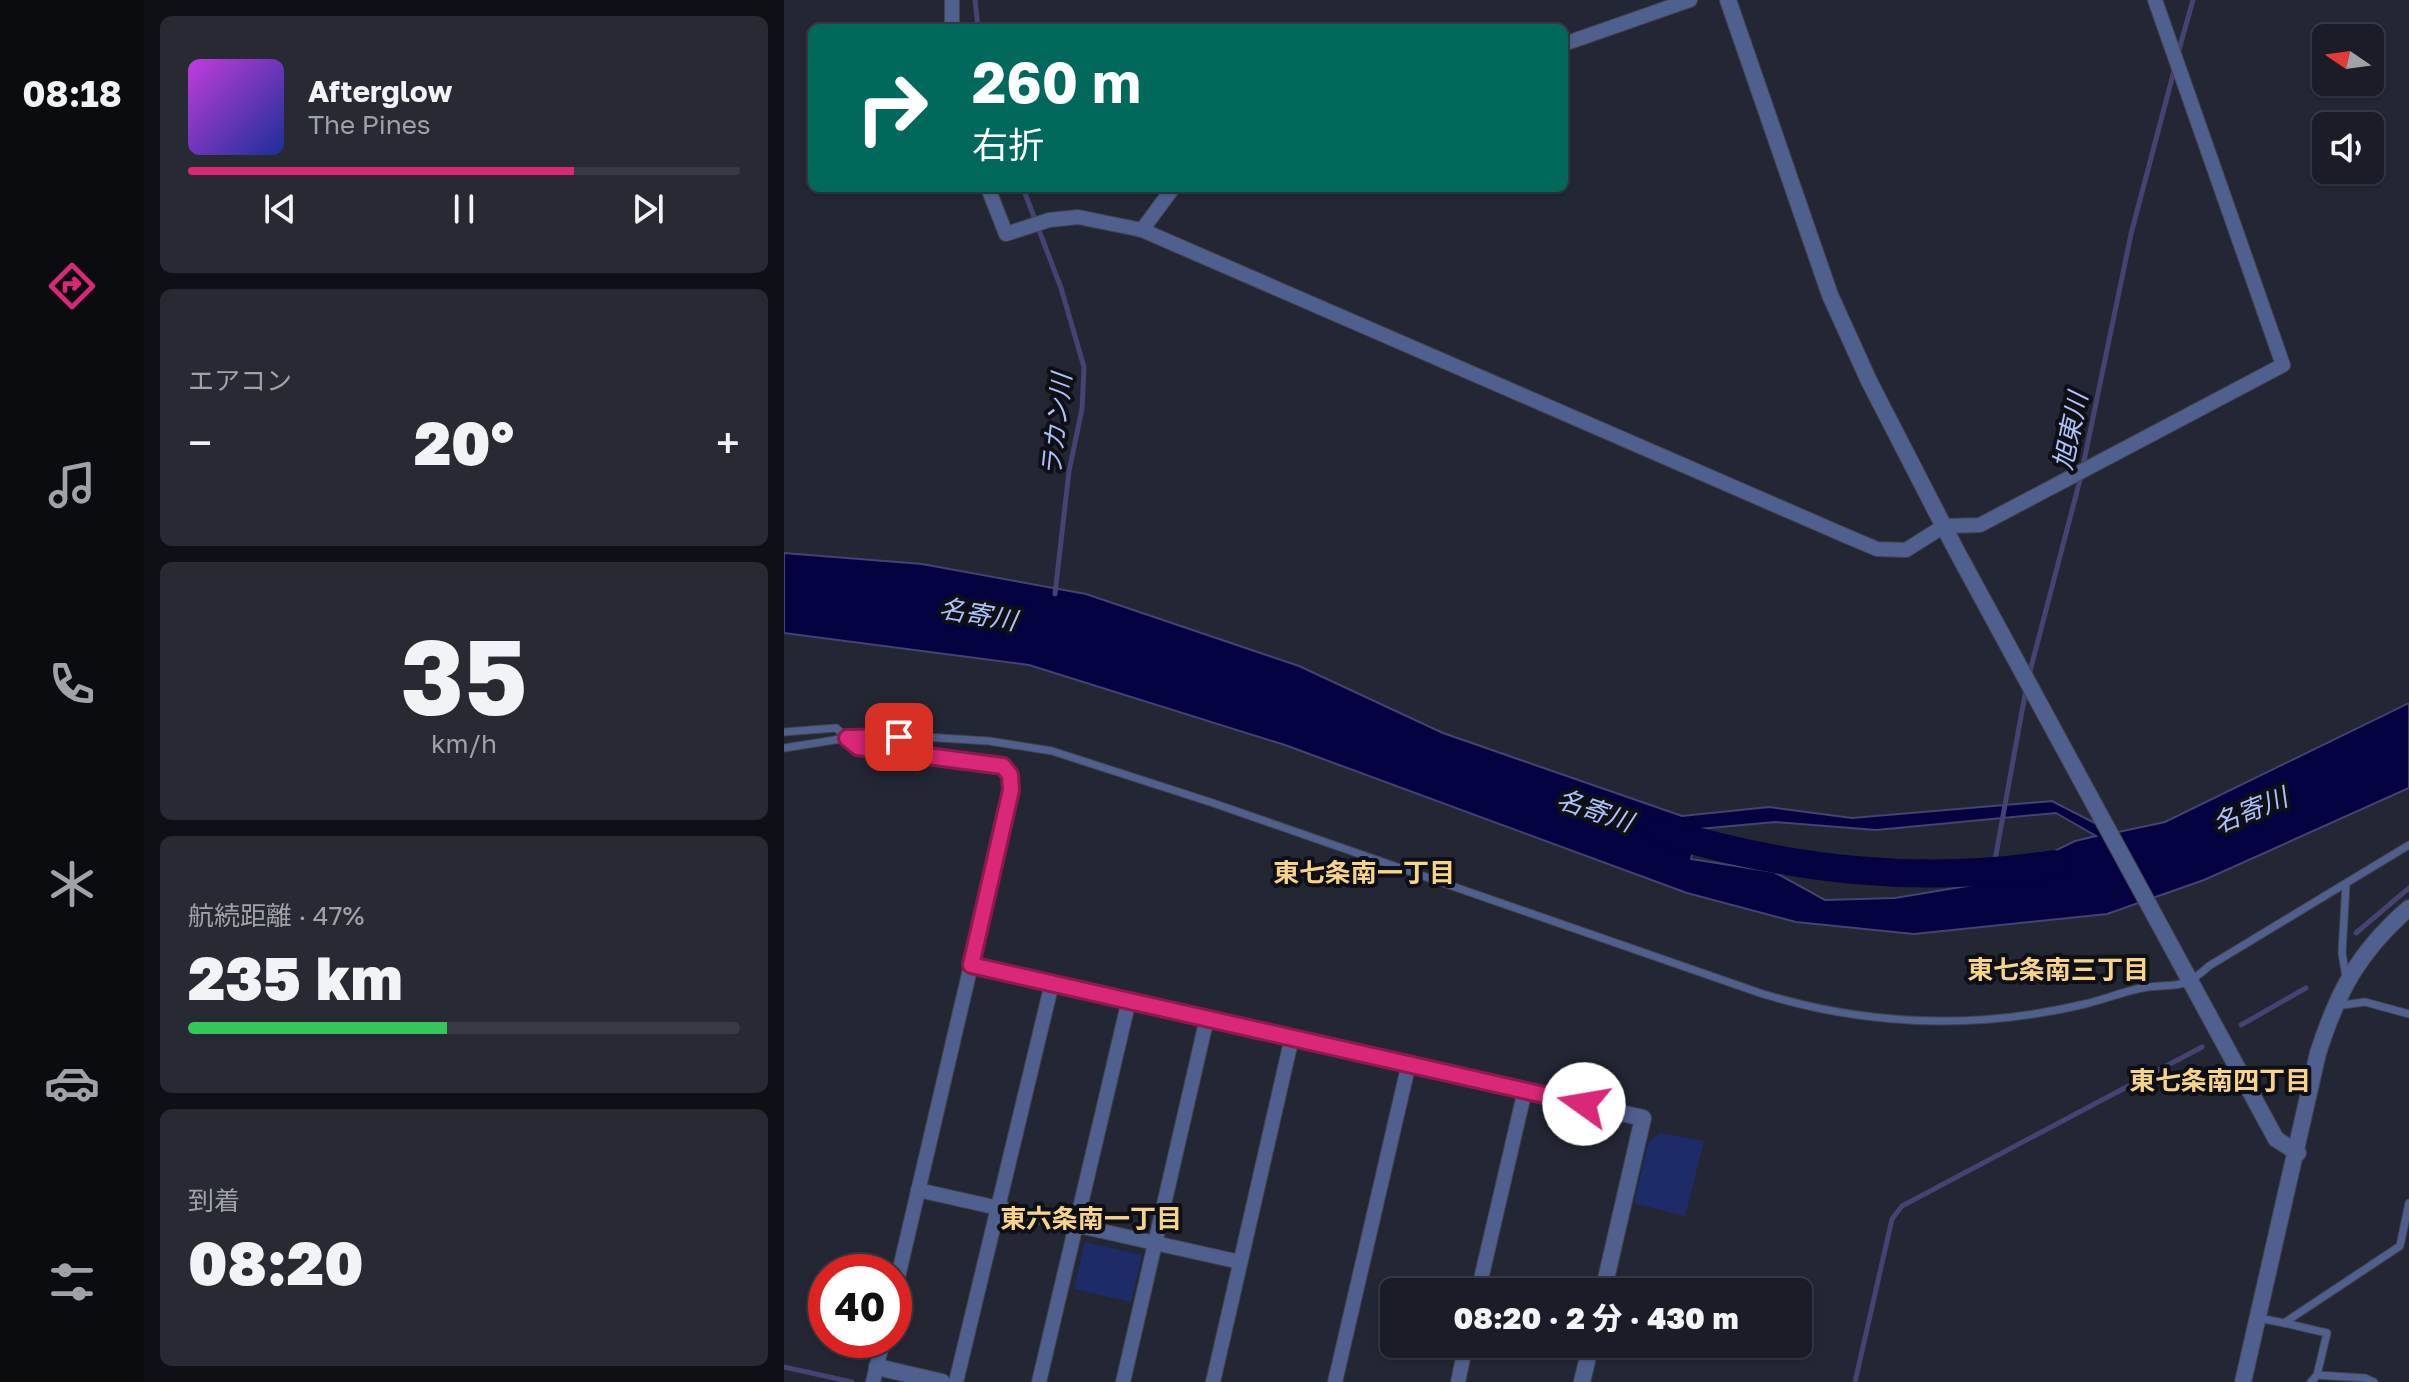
<!DOCTYPE html>
<html lang="ja">
<head>
<meta charset="utf-8">
<style>
  body { margin:0; font-family:"Golos Text","Noto Sans JP",sans-serif; background:#272a33; color:#f1f3f6; height:100vh; display:flex; flex-direction:column; font-size:30px; white-space:nowrap }
  * { box-sizing:border-box; margin:0 }
  p { font-size:26px; color:#9fa2a7 }
  .icon { flex:none; width:44px; height:44px; fill:none; stroke:currentColor; stroke-width:2; stroke-linecap:round; stroke-linejoin:round }
  .map { position:relative; flex:1; overflow:hidden }
  .details { display:flex; flex-direction:column; gap:16px; padding:16px; background:#0e1015; width:640px }
  .details>* { flex:none }
  .banner { position:absolute; left:24px; top:24px; width:760px; height:168px; border-radius:12px; box-shadow:0 2px 6px #0004,0 0 0 2px #383b44; background:#00695c; color:#fff; overflow:hidden }
  .needle { width:52px; rotate:283deg }
  .controls { position:absolute; left:1528px; top:24px; display:grid; gap:16px }
  .controls a { display:grid; place-items:center; width:72px; height:72px; border-radius:12px; background:#1a1d27; box-shadow:0 2px 6px #0004,0 0 0 2px #383b44; font-size:40px }
  .speed { position:absolute; left:24px; top:1254px; display:flex; gap:16px; font-size:40px; font-weight:700; text-align:center }
  .speed>* { display:grid; place-content:center; width:104px; height:104px; border-radius:50%; background:#1a1d27; box-shadow:0 2px 6px #0004,0 0 0 2px #383b44; line-height:1 }
  .speed .limit { border:12px solid #d22; background:#fff; color:#111 }
  .pin { position:absolute; display:grid; place-items:center; width:68px; height:68px; color:#fff; margin:-34px; border-radius:16px; box-shadow:0 4px 12px #0006 }
  .me { position:absolute; width:88px; margin:-44px; rotate:283deg; stroke-linejoin:round; filter:drop-shadow(0 0 6px #0008) }
  .turn { display:flex; align-items:center; gap:28px; height:168px; padding:0 32px; font-size:36px }
  .turn .icon { width:104px; height:104px; stroke-width:2.5 }
  .turn b { display:block; font-size:56px; line-height:68px }
  .big { font-size:60px; font-weight:800; line-height:1.1 }
  .details .card { flex:1; display:flex; flex-direction:column; justify-content:center; gap:12px; min-width:0; padding:0 28px; border-radius:12px; background:#272a33 }
  .details .dial { align-items:center; gap:0 }
  .dial b { font-size:104px; line-height:1 }
  .song { display:flex; align-items:center; gap:24px }
  .cover { width:96px; height:96px; border-radius:12px; background:linear-gradient(135deg,hsl(290 70% 55%),hsl(230 70% 35%)) }
  .played { height:8px; border-radius:4px; background:linear-gradient(90deg,#db2777 70%,#383b44 70%) }
  .keys { display:flex; justify-content:space-around; direction:ltr }
  .heat { display:flex; justify-content:space-between; align-items:center; font-size:44px; direction:ltr }
  .charge { height:12px; border-radius:6px; background:linear-gradient(90deg,#34c759 47%,#383b44 0) }
  .trip { position:absolute; left:596px; top:1278px; width:432px; height:80px; border-radius:12px; background:#1a1d27; box-shadow:0 2px 6px #0004,0 0 0 2px #383b44; font-weight:800; line-height:80px; text-align:center }
  main { display:flex; flex:1; min-height:0 }
  .menu { display:flex; flex-direction:column; width:144px; justify-content:space-around; align-items:center; background:#0a0c10; color:#9fa2a7 }
  .menu .icon { width:56px; height:56px }
  .menu .selected { color:#db2777 }
  .menu b { font-size:36px; color:#f1f3f6 }
  .map>svg:first-child { display:block }
  .green { fill:#1d2c68 }
  .water { fill:#040241; stroke:#444372; stroke-width:2; fill-rule:evenodd }
  .lines { fill:none; stroke-linecap:round; stroke-linejoin:round }
  .stream { stroke:#444372; stroke-width:5 }
  .river { stroke:#040241; stroke-width:28 }
  .service-casing { stroke:#404450; stroke-width:9 }
  .minor-casing { stroke:#404450; stroke-width:16 }
  .tertiary-casing { stroke:#404450; stroke-width:18 }
  .service { stroke:#4f5f8e; stroke-width:7 }
  .minor { stroke:#4f5f8e; stroke-width:14 }
  .tertiary { stroke:#4f5f8e; stroke-width:16 }
  .route-casing { stroke:#8e194d; stroke-width:20 }
  .route { stroke:#db2777; stroke-width:14 }
  .labels { text-anchor:middle; dominant-baseline:central; stroke-width:8; stroke-linejoin:round; paint-order:stroke }
  .water-label { font-size:26px; font-style:italic; fill:#adc2fc; stroke:#0e1016 }
  .neighbourhood-label { font-size:26px; font-weight:bold; fill:#f7d48a; stroke:#0e1016 }
</style>
</head>
<body>
<main>
<nav class="menu">
<b>08:18</b>
<svg class="icon selected" aria-label="directions" viewBox="0 0 24 24"><path d="M12 3l9 9-9 9-9-9zM9 14v-3h6M13 9l2 2-2 2"/></svg>
<svg class="icon" aria-label="music" viewBox="0 0 24 24"><path d="M9 18V5l10-2v13"/><circle cx="6" cy="18" r="3"/><circle cx="16" cy="16" r="3"/></svg>
<svg class="icon" aria-label="phone" viewBox="0 0 24 24"><path d="M5 4h4l2 5-3 2q2 4 5 5l2-3 5 2v4C11 20 4 13 5 4z"/></svg>
<svg class="icon" aria-label="climate" viewBox="0 0 24 24"><path d="M12 3v18M4 7l16 10M4 17L20 7"/></svg>
<svg class="icon" aria-label="car" viewBox="0 0 24 24"><path d="M5 17H2v-5l4-1 3-4h7l3 4 3 1v5h-3M9 17h6M6 11h13"/><circle cx="7" cy="17" r="2"/><circle cx="17" cy="17" r="2"/></svg>
<svg class="icon" aria-label="filters" viewBox="0 0 24 24"><path d="M4 7h16M4 17h16"/><circle cx="9" cy="7" r="2"/><circle cx="15" cy="17" r="2"/></svg>
</nav>
<section class="details">
<div class="card">
<div class="song"><i class="cover"></i><div><b>Afterglow</b><p>The Pines</p></div></div>
<div class="played"></div>
<div class="keys"><svg class="icon" aria-label="previous" viewBox="0 0 24 24"><path d="M18 5L8 12l10 7zM5 5v14"/></svg><svg class="icon" aria-label="pause" viewBox="0 0 24 24"><path d="M8 5v14M16 5v14"/></svg><svg class="icon" aria-label="next" viewBox="0 0 24 24"><path d="M6 5l10 7-10 7zM19 5v14"/></svg></div>
</div>
<div class="card"><p>エアコン</p>
<div class="heat"><a>−</a><b class="big">20°</b><a>+</a></div>
</div>
<div class="card dial"><b>35</b><p>km/h</p></div>
<div class="card"><p>航続距離 · 47%</p><b class="big">235 km</b><div class="charge"></div></div>
<div class="card"><p>到着</p><b class="big">08:20</b></div>
</section>
<div class="map">
<svg width="1625" height="1382" viewBox="0 0 1625 1382">
  <rect width="100%" height="100%" fill="#232734"/>
  <g class="green">
    <polygon points="876,1133 920,1141 901,1216 850,1203 865,1141"/>
    <polygon points="301,1242 358,1255 347,1302 290,1289"/>
  </g>
  <path class="water" d="M 0,553 L 138,564 L 302,594 L 515,666 L 659,733 L 898,816 L 985,807 L 1068,818 L 1268,801 L 1330,833 L 1381,822 L 1625,703 L 1625,788 L 1420,880 L 1323,914 L 1130,934 L 1012,922 L 903,893 L 501,745 L 245,665 L 0,633 ZM 1272,813 L 1312,836 L 1291,841 L 1207,882 L 1111,898 L 1041,900 L 990,872 L 907,859 L 915,829 L 991,822 L 1092,830 Z"/>
  <g class="lines">
    <g class="stream">
      <polyline points="191,0 194,28"/>
      <polyline points="1394,53 1409,0"/>
      <polyline points="239,188 277,288 300,367 298,409 285,471 271,594"/>
      <polyline points="1299,466 1347,234 1391,67"/>
      <polyline points="1245,675 1297,476"/>
      <polyline points="1209,871 1242,689"/>
      <polyline points="1572,933 1625,888"/>
      <polyline points="1457,1025 1522,988"/>
      <polyline points="0,1367 68,1382"/>
      <polyline points="1071,1382 1108,1219 1118,1206 1418,1047"/>
    </g>
    <path class="river" d="M 876,831 C 1006,870 1135,885 1270,864"/>
    <defs>
      <g id="service">
        <polyline points="0,732 52,728 74,747 219,766 226,775 227,790 187,965"/>
        <path d="M 0,748 L 63,738 L 141,737 L 205,741 L 268,751 L 426,802 L 976,993 C 1083,1026 1192,1030 1301,1004 C 1318,1000 1336,993 1353,989 C 1389,981 1395,994 1425,966 L 1625,845"/>
        <polyline points="1562,884 1558,953 1562,977"/>
        <polyline points="1551,1006 1581,1002 1625,1014"/>
        <polyline points="1475,1318 1500,1323 1616,1246 1625,1203"/>
        <polyline points="1500,1323 1543,1333 1533,1375"/>
        <polyline points="1527,1382 1533,1375 1581,1378 1590,1382"/>
      </g>
      <g id="minor">
        <polyline points="168,0 168,28"/>
        <polyline points="780,44 906,0"/>
        <polyline points="204,188 222,234 265,220 294,217 358,230 1060,535 1093,549 1122,550 1160,526 1196,525 1499,365 1371,0"/>
        <polyline points="358,230 389,188"/>
        <polyline points="134,1190 456,1262"/>
        <polyline points="694,1292 741,1090"/>
        <polyline points="110,1294 187,965"/>
        <polyline points="89,1382 99,1340"/>
        <polyline points="172,1382 268,983"/>
        <polyline points="255,1382 345,1000"/>
        <polyline points="339,1382 423,1018"/>
        <polyline points="429,1382 508,1037"/>
        <polyline points="551,1382 625,1063"/>
        <polyline points="674,1382 682,1344"/>
      </g>
      <g id="tertiary">
        <polyline points="944,0 1046,295 1085,381 1172,550 1492,1139 1514,1153"/>
        <polyline points="187,965 859,1118 819,1292"/>
        <polyline points="93,1367 158,1382"/>
        <polyline points="798,1382 807,1344"/>
        <path d="M 1459,1382 L 1534,1053 C 1554,991 1575,951 1625,908"/>
      </g>
    </defs>
    <use href="#service" class="service-casing"/>
    <use href="#minor" class="minor-casing"/>
    <use href="#tertiary" class="tertiary-casing"/>
    <use href="#service" class="service"/>
    <use href="#minor" class="minor"/>
    <use href="#tertiary" class="tertiary"/>
  </g>
  <g class="lines">
    <defs>
      <polyline id="route" points="115,737 63,738 74,747 219,766 226,775 227,790 187,965 800,1104"/>
    </defs>
    <use href="#route" class="route-casing"/>
    <use href="#route" class="route"/>
  </g>
  <g class="labels">
    <g class="water-label">
      <text transform="translate(272 425) rotate(-84)">ラカン川</text>
      <text transform="translate(1286 431) rotate(-78)">旭東川</text>
      <text transform="translate(194 614) rotate(10)">名寄川</text>
      <text transform="translate(811 810) rotate(19)">名寄川</text>
      <text transform="translate(1466 810) rotate(-22)">名寄川</text>
    </g>
    <g class="neighbourhood-label">
      <text x="580" y="872">東七条南一丁目</text>
      <text x="1274" y="969">東七条南三丁目</text>
      <text x="1436" y="1080">東七条南四丁目</text>
      <text x="307" y="1218">東六条南一丁目</text>
    </g>
  </g>
</svg>
<div class="controls">
<a><svg class="needle" viewBox="-14 -14 28 28"><path d="M0-13l5 13h-10z" fill="#e53935"/><path d="M0 13l5-13h-10z" fill="#9fa2a7"/></svg></a>
<a><svg class="icon" aria-label="sound" viewBox="0 0 24 24"><path d="M4 9h4l5-4v14l-5-4H4zM17 9q2 3 0 6"/></svg></a>
</div>
<div class="speed"><div class="limit">40</div></div>
<div class="pin" style="left:115px;top:737px;background:#d93025"><svg class="icon" aria-label="arrive" viewBox="0 0 24 24"><path d="M6 21V4h12l-3 4 3 4H6"/></svg></div>
<svg class="me" style="left:800px;top:1104px" viewBox="-20 -20 40 40"><circle r="19" fill="#fff"/><path d="M0-13L10 11 0 6-10 11z" fill="#db2777"/></svg>
<div class="trip">08:20 · 2 分 · 430 m</div>
<div class="banner">
<div class="turn"><svg class="icon" aria-label="right" viewBox="0 0 24 24"><path d="M7 20v-9h11M14 6l5 5-5 5"/></svg><div><b>260 m</b>右折</div></div>
</div>
</div>
</main>
</body>
</html>
